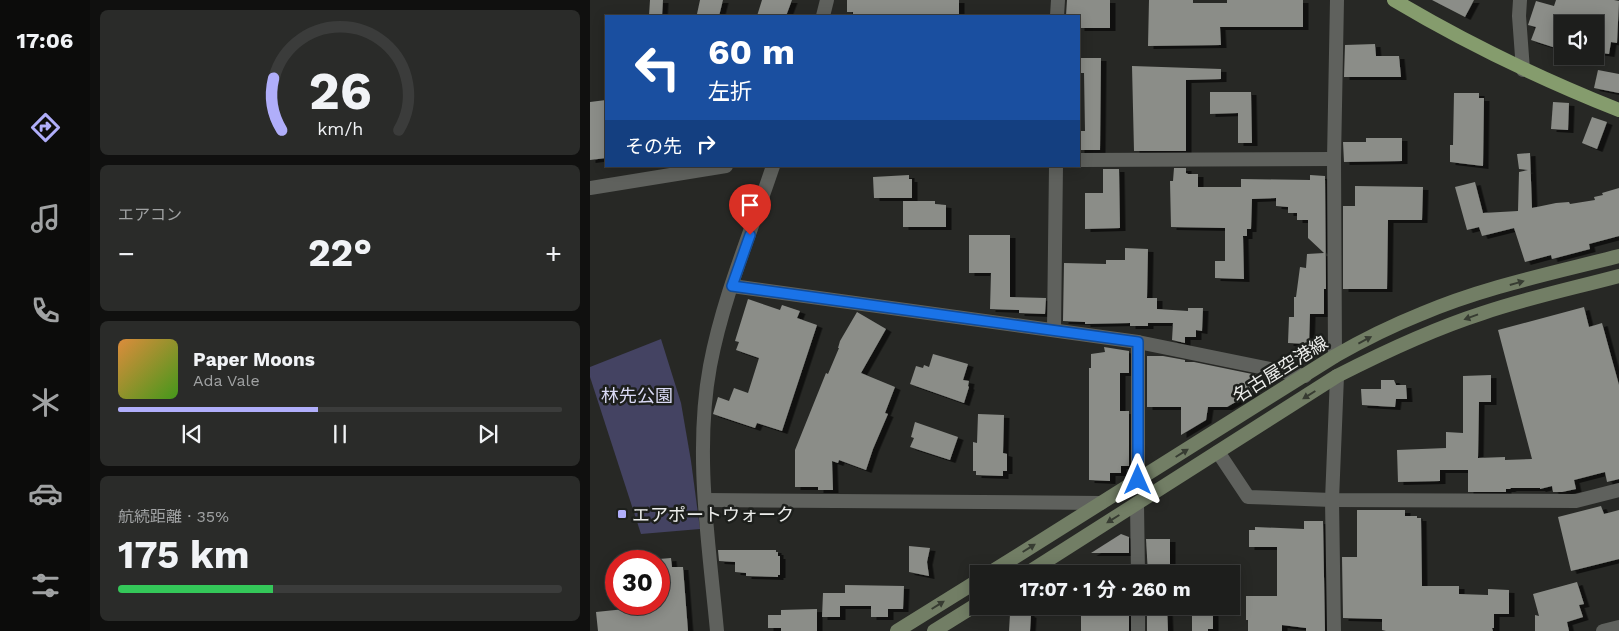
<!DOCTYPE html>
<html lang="ja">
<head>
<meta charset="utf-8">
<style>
  body { margin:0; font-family:"Work Sans","Noto Sans JP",sans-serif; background:#2a2b29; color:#f1f3f6; height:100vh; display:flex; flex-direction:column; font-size:19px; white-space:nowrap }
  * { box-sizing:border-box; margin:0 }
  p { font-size:16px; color:#a0a2a3 }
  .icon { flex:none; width:28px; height:28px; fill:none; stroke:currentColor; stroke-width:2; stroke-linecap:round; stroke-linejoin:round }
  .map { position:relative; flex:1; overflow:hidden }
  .sheet { display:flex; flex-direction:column; gap:10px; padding:10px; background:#10100f; width:500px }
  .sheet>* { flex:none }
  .hud { position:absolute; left:15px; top:15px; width:475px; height:152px; border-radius:0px; box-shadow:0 2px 12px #0003,0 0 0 1px #3b3c3b; background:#1a4fa0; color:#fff; overflow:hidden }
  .buttons { position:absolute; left:964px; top:15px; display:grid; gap:10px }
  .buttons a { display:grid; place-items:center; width:50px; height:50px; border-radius:0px; background:#1d1e1c; box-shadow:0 2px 12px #0003,0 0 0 1px #3b3c3b; font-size:25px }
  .speed { position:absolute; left:15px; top:550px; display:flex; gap:10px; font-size:25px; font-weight:700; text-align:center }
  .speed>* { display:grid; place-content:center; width:65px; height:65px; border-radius:50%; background:#1d1e1c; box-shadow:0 2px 12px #0003,0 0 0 1px #3b3c3b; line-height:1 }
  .speed .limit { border:8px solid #d22; background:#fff; color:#111 }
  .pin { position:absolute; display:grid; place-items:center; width:42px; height:42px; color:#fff; margin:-51px -21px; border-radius:50% 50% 50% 0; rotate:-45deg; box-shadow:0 0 5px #0007 }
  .pin .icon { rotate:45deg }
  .me { position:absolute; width:55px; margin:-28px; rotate:0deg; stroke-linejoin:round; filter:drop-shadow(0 0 4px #0008) }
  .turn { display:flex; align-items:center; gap:18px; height:105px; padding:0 20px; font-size:22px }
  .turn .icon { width:65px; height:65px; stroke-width:2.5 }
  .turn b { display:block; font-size:35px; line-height:42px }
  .then { display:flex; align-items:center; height:48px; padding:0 20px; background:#0003; gap:10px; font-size:19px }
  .big { font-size:38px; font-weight:700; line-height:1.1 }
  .sheet .card { flex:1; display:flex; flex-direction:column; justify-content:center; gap:8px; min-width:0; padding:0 18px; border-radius:8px; background:#2a2b29 }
  .sheet .dial { align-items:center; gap:0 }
  .dial svg { height:130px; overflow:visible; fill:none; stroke:#3b3c3b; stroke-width:7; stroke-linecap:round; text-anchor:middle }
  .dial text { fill:#f1f3f6; stroke:none }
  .song { display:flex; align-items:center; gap:15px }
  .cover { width:60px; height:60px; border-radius:8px; background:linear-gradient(135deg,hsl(30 70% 55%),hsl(100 70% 35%)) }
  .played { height:5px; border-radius:2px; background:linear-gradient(90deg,#b0aefa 45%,#3b3c3b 45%) }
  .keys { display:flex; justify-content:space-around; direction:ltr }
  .heat { display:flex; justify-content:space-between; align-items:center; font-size:28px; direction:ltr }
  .charge { height:8px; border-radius:4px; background:linear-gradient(90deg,#34c759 35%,#3b3c3b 0) }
  .trip { position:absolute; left:380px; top:565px; width:270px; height:50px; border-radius:0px; background:#1d1e1c; box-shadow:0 2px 12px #0003,0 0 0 1px #3b3c3b; font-weight:700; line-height:50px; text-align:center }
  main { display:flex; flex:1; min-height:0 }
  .tab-bar { display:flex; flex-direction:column; width:90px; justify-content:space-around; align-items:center; background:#0c0c0b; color:#a0a2a3 }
  .tab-bar .icon { width:35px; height:35px }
  .tab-bar .active { color:#b0aefa }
  .tab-bar b { font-size:22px; color:#f1f3f6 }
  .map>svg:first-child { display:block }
  .green { fill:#444362 }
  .building { fill:#8b8d88; filter:url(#shadow) }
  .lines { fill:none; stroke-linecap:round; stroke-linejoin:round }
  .minor { stroke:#5f615d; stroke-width:14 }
  .tertiary { stroke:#5f615d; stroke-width:14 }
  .secondary { stroke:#727e65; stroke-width:14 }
  .primary { stroke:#859c6d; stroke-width:14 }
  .oneway { fill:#373c32 }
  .route-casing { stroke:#114b97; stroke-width:12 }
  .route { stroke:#1a73e8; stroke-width:9 }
  .poi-dot { fill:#b0aefa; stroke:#1d1f1c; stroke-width:2 }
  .labels { text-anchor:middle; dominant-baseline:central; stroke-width:5; stroke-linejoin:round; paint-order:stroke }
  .street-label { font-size:18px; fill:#ecedeb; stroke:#1d1f1c }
  .park-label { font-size:18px; fill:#dadaf5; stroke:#1d1f1c }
  .poi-label { font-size:18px; fill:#ecedeb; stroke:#1d1f1c; text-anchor:start }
</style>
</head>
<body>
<main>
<nav class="tab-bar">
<b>17:06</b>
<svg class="icon active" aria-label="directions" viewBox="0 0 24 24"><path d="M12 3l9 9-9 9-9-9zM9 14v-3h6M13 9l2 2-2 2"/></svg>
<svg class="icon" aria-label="music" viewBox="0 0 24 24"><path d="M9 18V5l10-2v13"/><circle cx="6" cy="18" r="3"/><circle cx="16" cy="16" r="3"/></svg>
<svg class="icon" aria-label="phone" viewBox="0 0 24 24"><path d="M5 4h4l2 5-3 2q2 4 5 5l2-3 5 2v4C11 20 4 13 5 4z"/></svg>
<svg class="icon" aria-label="climate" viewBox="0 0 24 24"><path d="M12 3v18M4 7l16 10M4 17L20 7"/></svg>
<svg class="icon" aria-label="car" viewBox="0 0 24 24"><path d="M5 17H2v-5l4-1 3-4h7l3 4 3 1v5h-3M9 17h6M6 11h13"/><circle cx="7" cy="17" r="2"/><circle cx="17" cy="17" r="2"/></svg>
<svg class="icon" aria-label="filters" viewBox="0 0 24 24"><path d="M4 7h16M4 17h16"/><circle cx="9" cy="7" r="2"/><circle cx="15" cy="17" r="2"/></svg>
</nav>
<section class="sheet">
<div class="card dial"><svg viewBox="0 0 100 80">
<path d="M14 69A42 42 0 1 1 86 69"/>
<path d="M14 69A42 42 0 0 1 9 37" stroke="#b0aefa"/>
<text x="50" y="56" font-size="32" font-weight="700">26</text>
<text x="50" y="72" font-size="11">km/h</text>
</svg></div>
<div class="card"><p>エアコン</p>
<div class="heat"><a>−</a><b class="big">22°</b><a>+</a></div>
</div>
<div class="card">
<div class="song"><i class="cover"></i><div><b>Paper Moons</b><p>Ada Vale</p></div></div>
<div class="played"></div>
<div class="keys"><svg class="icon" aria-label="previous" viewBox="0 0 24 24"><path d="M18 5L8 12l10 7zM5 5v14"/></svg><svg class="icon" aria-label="pause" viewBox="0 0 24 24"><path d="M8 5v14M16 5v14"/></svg><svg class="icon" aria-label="next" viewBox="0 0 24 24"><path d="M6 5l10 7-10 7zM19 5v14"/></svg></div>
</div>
<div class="card"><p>航続距離 · 35%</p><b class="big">175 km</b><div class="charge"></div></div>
</section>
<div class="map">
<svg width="1029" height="631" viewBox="0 0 1029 631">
  <defs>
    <filter id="shadow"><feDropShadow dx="5.5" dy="3" stdDeviation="0" flood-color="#0009"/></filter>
  </defs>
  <rect width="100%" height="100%" fill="#272825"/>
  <polygon class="green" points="71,339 91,403 101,461 110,529 51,534 0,377 0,367"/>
  <g class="building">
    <polygon points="60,0 73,0 72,16 59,16"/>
    <polygon points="110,0 133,0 129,16 107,14"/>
    <polygon points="172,0 202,0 196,16 167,16"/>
    <polygon points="257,0 369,0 369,16 263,16 263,12 257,12"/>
    <polygon points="477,0 520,0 520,28 489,28 489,16 476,16"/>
    <polygon points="559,0 603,0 603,3 637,3 637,0 713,0 713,27 630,27 631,45 558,46"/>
    <polygon points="842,0 884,0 875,17"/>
    <polygon points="966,0 1024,0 1029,1 1027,43 1021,42 1019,54 1005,52 1005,24 972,24 972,50 941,40 946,27 938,25 946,1 964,6"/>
    <polygon points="785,44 786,56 809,56 811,77 754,77 755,45"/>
    <polygon points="489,58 511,58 510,150 489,150 489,131 495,131 494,73 489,73"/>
    <polygon points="542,66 631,69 631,79 596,80 596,151 544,151"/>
    <polygon points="1008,70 1029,74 1029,93 1004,88"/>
    <polygon points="620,92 661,92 662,143 648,143 648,113 620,114"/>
    <polygon points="864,93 889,93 889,98 894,98 893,166 860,162 860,145 863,145"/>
    <polygon points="16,100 16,158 0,160 0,102"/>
    <polygon points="963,102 979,103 978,130 961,129"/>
    <polygon points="1002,117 1017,122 1007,149 992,143"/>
    <polygon points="776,138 812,138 812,161 754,162 753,142 776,142"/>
    <polygon points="940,153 942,208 966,203 979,202 980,204 1005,200 1004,197 1013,195 1012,193 1029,188 1029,236 999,244 1000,249 962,259 961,255 935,262 924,228 892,236 889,227 877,230 865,187 885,182 893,213 928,211 929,172 938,170 929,169 927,154"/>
    <polygon points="584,168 596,168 596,173 598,174 608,174 608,187 651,187 651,179 720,180 720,175 735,176 736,289 734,289 734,314 720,314 719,344 698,343 699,317 704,317 704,297 706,297 710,267 716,268 717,254 734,253 718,238 718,220 707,220 707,213 698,213 698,207 686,206 686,198 662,199 661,229 657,229 657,236 653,236 654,279 625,278 625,261 635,261 635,228 581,227 580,181 583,181"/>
    <polygon points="513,169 529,169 530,228 495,229 495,193 513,193"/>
    <polygon points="319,175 319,179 322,179 322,198 284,198 283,177"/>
    <polygon points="765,186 833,187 832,220 798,220 797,289 753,289 753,206 765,206"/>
    <polygon points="313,201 345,201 345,204 356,205 356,227 313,227"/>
    <polygon points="379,235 420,235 420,297 456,298 455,314 429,313 429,310 400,309 401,273 379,273"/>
    <polygon points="535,248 558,249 557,298 567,298 567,309 598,311 598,308 613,308 612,331 606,330 606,337 595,337 595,343 582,340 583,323 558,323 558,326 540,326 540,323 495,324 495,322 473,321 474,263 516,264 516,260 535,260"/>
    <polygon points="158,299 190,310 192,305 210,311 207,318 227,325 192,431 167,423 165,428 123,414 128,397 139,401 144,388 158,393 169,358 146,350 149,342 145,341"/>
    <polygon points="994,307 999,327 1012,323 1029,385 1029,479 1017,482 1015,472 984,480 986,489 972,492 963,492 962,486 950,489 950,488 920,488 921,489 916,489 916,492 878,492 878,470 850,470 850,481 808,482 807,450 856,448 856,432 873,433 873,376 901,375 901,402 889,402 888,458 915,457 915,460 942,459 908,330"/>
    <polygon points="267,312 296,329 271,373 305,387 295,413 298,414 283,449 276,470 249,460 248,463 242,461 243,490 228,490 228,487 205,487 205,450 236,373 238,374 249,348 248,348 250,341"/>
    <polygon points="514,347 539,351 539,373 530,373 530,411 539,411 539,466 531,466 531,473 520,473 520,481 499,480 499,368 501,368 501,354 515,352"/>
    <polygon points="343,354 378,364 373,380 379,381 378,386 379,387 374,403 320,384 326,366 333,368 334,365 339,367"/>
    <polygon points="557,356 573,356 595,360 595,362 604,362 667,375 666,389 663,389 663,392 637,407 618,407 616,420 591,435 591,407 557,407"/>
    <polygon points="791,380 804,380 806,385 816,385 817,399 806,399 805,407 772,405 771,389 791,389"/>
    <polygon points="388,414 414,415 413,453 417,454 417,471 413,471 413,476 386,475 386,471 383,471 383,442 387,443"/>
    <polygon points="325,422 368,437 360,460 320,447 324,438 321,437"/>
    <polygon points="1011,506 1014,514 1029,510 1029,559 981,571 968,517"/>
    <polygon points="767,510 815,510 815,516 827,516 827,518 831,518 832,586 869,586 869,594 898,595 898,589 919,590 919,614 904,614 904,628 902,628 903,631 796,631 792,630 792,619 753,618 752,557 767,557"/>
    <polygon points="714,521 733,521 735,631 716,631 716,628 692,625 692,631 658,631 658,620 656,620 656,596 687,596 687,547 659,547 659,530 665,530 665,527 714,529"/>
    <polygon points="531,534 539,537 539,553 501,553"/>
    <polygon points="556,539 580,539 580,574 558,574"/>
    <polygon points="319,546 340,548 337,562 339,576 319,572"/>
    <polygon points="128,550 186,550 186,552 188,552 188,556 190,556 190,575 188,575 188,577 156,576 156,573 145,572 145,562 129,561"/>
    <polygon points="81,558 82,567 93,567 98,631 8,631 6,612 35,609 34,604 69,604 69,559"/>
    <polygon points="987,582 994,604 989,605 993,617 977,622 979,631 945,631 945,615 949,616 943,594"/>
    <polygon points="255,585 314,586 313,609 298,609 298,617 281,617 281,606 250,606 250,617 232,617 233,593 255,593"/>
    <rect x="491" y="606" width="48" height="25"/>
    <polygon points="557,606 577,606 578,631 557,631"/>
    <polygon points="602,606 623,606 623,629 618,629 618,631 602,631"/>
    <polygon points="227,609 227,631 191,631 191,628 178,628 178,615 191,615 191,610"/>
    <polygon points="427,610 439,611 439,614 441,615 440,631 419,631 420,614 426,614"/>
  </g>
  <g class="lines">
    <g class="minor">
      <polyline points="930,0 929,16 933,70"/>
      <polyline points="467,16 468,0"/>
      <polyline points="489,160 744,159"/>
      <polyline points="0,188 136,166"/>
      <polyline points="142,286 548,342 715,376"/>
      <polyline points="464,329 466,166"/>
      <polyline points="548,342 548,480"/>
      <polyline points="745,356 744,159 747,0"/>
      <polyline points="628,452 658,497 742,500 986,501 1029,490"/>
      <polyline points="115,500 511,503"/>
      <polyline points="547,504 548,574"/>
      <polyline points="548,606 548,631"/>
      <polyline points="744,631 742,500 747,376"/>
      <polyline points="1013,631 1029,627"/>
    </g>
    <g class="tertiary">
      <polyline points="233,16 237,0"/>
      <path d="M 127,631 C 119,544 104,453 120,366 C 133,297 161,232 183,166"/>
    </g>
    <g class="secondary">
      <path d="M 398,574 L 745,356 C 773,340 801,326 831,314 C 894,287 963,273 1029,256"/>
      <path d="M 436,574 L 747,376 C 794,352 843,329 893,313 C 937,298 984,288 1029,276"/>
      <polyline points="307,631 389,580"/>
      <polyline points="344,631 389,603"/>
    </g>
    <path class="primary" d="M 804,0 C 876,43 951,79 1029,110"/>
  </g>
  <defs><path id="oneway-solid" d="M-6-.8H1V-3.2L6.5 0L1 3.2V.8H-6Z" transform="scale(1.25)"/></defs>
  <g class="oneway">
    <use href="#oneway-solid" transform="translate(927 283) rotate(-16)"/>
    <use href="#oneway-solid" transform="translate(881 317) rotate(160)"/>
    <use href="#oneway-solid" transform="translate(775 340) rotate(-28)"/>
    <use href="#oneway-solid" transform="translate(719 395) rotate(148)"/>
    <use href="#oneway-solid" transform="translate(592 453) rotate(-32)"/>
    <use href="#oneway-solid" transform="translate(523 519) rotate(148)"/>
    <use href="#oneway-solid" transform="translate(439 548) rotate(-32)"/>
    <use href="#oneway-solid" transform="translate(348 605) rotate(-32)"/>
  </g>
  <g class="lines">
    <defs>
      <polyline id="route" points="160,235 142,286 548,342 548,480"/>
    </defs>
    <use href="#route" class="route-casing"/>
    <use href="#route" class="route"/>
  </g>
  <rect class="poi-dot" x="27" y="509" width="10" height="10" rx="2.5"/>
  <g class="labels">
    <g class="street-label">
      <text transform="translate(690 369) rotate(-32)">名古屋空港線</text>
    </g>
    <g class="park-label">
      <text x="47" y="395">林先公園</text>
    </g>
    <g class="poi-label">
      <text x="42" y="514">エアポートウォーク</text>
    </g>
  </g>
</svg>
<div class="buttons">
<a><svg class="icon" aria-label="sound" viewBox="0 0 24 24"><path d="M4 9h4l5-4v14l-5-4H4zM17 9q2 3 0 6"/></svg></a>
</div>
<div class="speed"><div class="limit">30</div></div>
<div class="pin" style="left:160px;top:235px;background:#d93025"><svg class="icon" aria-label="arrive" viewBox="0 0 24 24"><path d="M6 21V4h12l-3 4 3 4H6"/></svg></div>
<svg class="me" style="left:548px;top:480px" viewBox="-20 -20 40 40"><path d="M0-17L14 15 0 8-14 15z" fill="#1a73e8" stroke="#fff" stroke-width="4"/></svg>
<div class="trip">17:07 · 1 分 · 260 m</div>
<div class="hud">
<div class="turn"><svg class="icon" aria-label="left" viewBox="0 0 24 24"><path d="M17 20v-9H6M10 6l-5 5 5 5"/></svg><div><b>60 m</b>左折</div></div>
<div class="then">その先<svg class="icon" aria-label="right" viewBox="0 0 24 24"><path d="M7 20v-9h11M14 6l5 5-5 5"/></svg></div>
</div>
</div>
</main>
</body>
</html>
